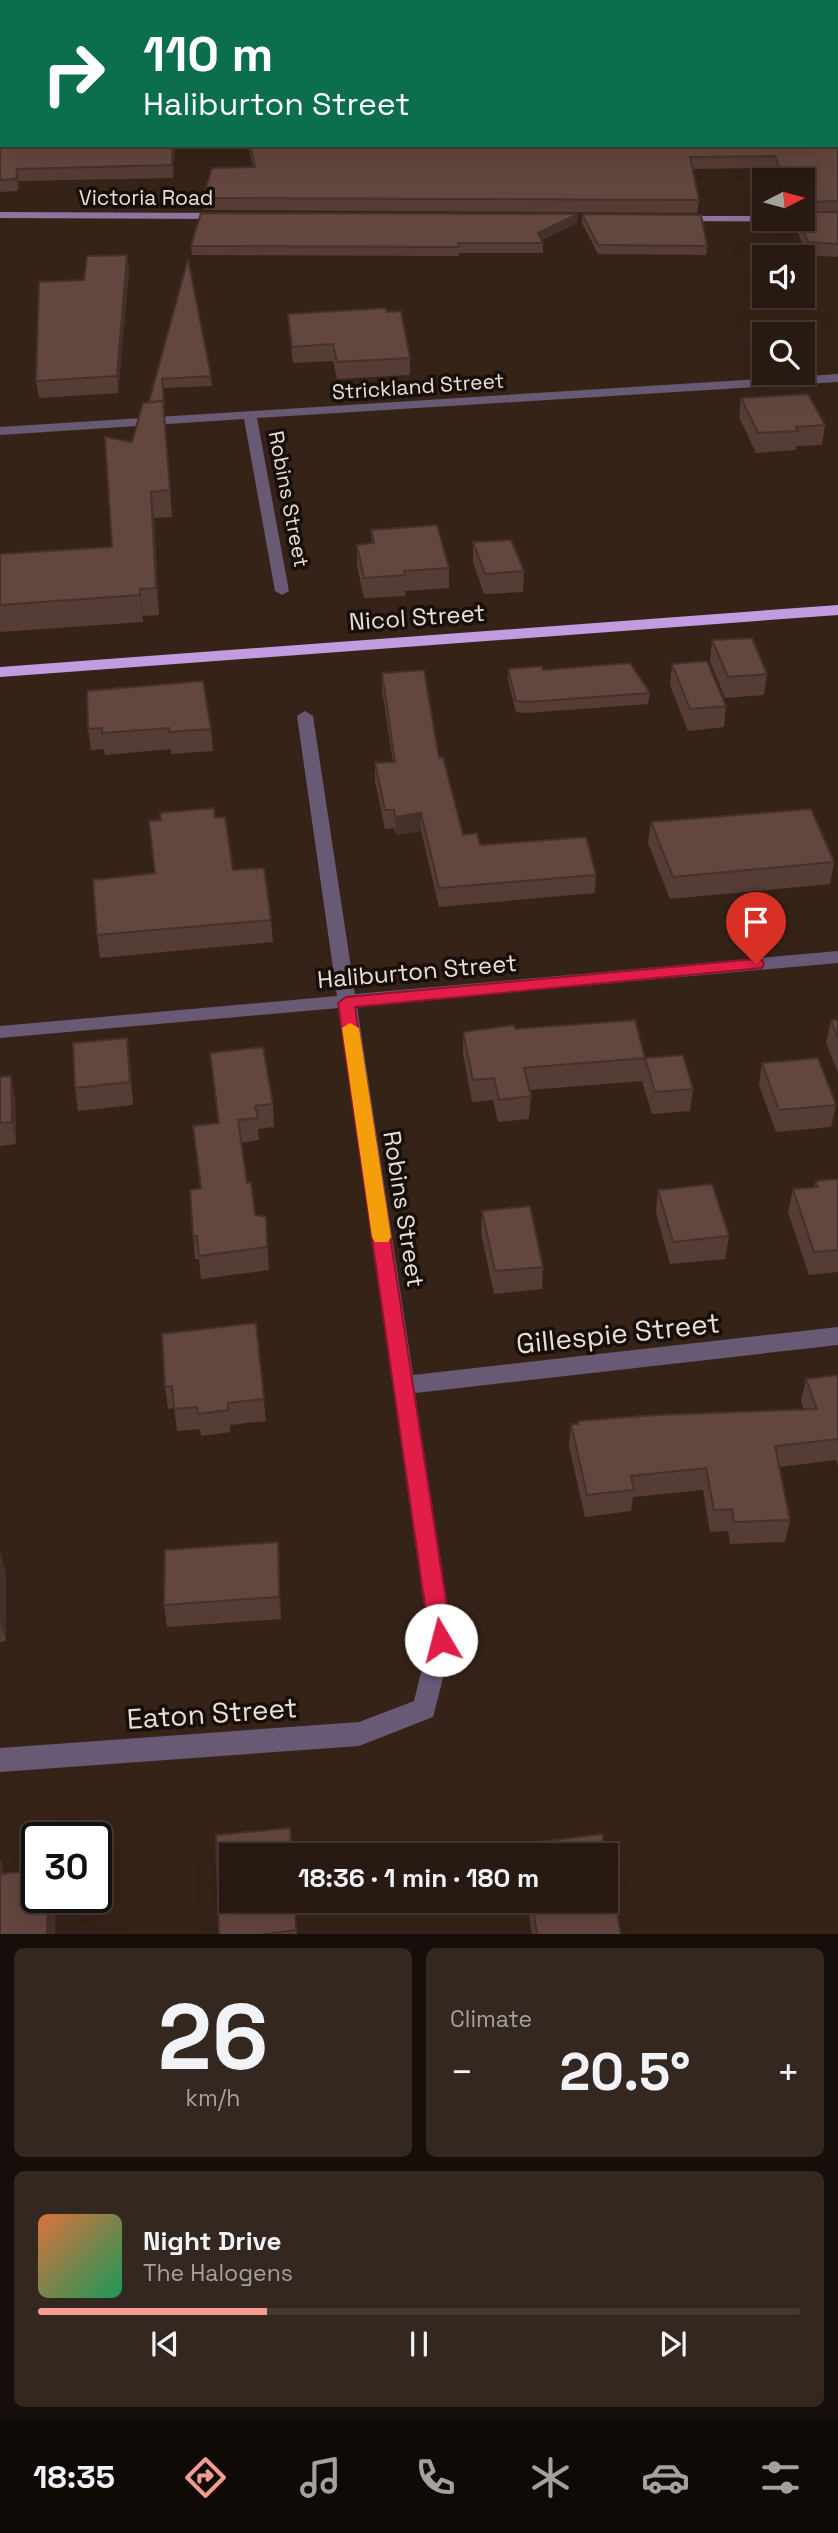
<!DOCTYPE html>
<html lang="en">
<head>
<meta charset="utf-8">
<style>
  body { margin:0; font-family:"Space Grotesk",sans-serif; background:#342720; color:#f1f3f6; height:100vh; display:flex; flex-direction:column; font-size:26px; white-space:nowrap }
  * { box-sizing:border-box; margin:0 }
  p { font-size:23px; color:#a5a19f }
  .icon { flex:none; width:38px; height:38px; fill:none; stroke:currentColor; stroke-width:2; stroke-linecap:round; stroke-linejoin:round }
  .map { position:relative; height:1934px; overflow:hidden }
  .drawer { display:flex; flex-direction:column; gap:14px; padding:14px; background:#160e0a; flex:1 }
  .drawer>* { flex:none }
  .top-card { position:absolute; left:0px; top:0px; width:838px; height:147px; box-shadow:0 7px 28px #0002,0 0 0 2px #443832; background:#0b6e4f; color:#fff; overflow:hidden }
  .needle { width:46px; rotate:84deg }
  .buttons { position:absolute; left:752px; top:168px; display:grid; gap:14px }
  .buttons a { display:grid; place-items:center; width:63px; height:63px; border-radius:0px; background:#281a12; box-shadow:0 7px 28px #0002,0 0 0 2px #443832; font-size:35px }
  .speed { position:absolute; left:21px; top:1822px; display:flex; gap:14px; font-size:35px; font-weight:700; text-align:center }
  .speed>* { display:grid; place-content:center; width:91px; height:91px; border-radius:50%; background:#281a12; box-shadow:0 7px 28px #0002,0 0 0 2px #443832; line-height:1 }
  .speed .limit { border:4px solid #111; border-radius:10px; background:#fff; color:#111 }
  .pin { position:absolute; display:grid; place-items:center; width:60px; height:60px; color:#fff; margin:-72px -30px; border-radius:50% 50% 50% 0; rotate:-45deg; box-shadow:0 0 7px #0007 }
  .pin .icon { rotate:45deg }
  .me { position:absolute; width:77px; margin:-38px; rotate:352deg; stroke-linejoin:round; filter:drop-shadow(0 0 5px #0008) }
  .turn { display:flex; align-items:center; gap:24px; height:147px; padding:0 28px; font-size:32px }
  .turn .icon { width:91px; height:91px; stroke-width:2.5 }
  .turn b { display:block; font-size:49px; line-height:60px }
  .big { font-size:52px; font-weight:600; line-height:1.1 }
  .drawer .card { flex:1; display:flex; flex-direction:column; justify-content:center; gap:10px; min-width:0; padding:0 24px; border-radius:10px; background:#342720 }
  .drawer .dial { align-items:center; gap:0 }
  .dial b { font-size:91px; line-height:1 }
  .song { display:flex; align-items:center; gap:21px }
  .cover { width:84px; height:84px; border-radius:10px; background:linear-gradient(135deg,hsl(20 70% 55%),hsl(150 70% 35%)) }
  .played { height:7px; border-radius:4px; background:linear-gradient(90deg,#f59c91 30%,#443832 30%) }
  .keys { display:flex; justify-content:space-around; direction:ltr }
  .heat { display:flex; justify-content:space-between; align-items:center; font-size:38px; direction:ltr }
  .drawer .tiles { flex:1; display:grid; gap:14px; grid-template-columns:1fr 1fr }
  .card:last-child { grid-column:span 2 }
  .trip { position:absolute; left:219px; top:1843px; width:399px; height:70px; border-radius:0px; background:#281a12; box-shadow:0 7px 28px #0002,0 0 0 2px #443832; font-weight:600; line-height:70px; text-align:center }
  .menu { display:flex; height:112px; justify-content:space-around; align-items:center; background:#100a07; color:#a5a19f }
  .menu .icon { width:49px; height:49px }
  .menu .active { color:#f59c91 }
  .menu b { font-size:32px; color:#f1f3f6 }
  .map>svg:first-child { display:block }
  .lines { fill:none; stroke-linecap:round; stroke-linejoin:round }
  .street { fill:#685975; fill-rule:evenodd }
  .secondary { fill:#8c75a0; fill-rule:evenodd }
  .highway { fill:#c19ce1; fill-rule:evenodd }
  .wall { fill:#553c35 }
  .shaded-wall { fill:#45312b }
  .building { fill:#63463e; stroke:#45312b; stroke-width:2 }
  .route { fill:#e11d48; stroke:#92132f; stroke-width:2 }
  .slow { fill:#f59e0b }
  .labels { text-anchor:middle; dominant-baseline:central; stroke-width:7; stroke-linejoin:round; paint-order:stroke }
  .far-street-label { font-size:21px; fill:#ebded6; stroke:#170f0a }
  .street-label { font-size:24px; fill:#ebded6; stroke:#170f0a }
  .near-street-label { font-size:28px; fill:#ebded6; stroke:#170f0a }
</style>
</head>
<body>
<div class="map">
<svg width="838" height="1935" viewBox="0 0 838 1935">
  <rect width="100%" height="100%" fill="#362318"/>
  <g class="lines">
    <g class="street">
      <rect x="519" y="0" width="8" height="2"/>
      <polygon points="694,0 838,0 838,3 695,2"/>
      <rect x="836" y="93" width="2" height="6"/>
      <polygon points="838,374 838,382 257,418 289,591 282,595 275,591 244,419 0,435 0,427"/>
      <polygon points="305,711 313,716 355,994 838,951 838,963 357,1006 413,1375 838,1327 838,1345 415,1393 453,1640 433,1717 359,1746 0,1772 0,1748 359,1722 414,1701 429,1640 339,1008 0,1038 0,1026 337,996 297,716"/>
    </g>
    <g class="secondary">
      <polygon points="0,212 224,213 229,216 224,219 0,218"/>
      <polygon points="679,216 765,216 765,219 838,216 838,222 675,221 674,219"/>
    </g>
    <polygon class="highway" points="838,605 838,615 0,677 0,667"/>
  </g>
  <g class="wall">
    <polygon points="483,0 2,2 2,145 175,145 173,178 19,181 18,191 0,192 0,1"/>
    <polygon points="836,101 838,101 838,257 806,255 795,224 795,219 803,219 803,180 778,180 774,168 692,169 699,200 697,213 204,210 203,198 253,167 248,145 836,145"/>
    <polygon points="582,214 707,246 706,255 598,254 582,223"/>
    <polygon points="577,223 542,240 543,243 543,253 459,253 459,256 192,255 191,246"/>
    <polygon points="127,255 129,271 118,393 39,398 36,381 84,280"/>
    <polygon points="188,259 211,376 212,386 163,388 172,517 154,518 159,615 143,616 143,622 0,632 0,554 112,547 132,442 149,402"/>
    <polygon points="387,312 410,358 410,375 337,379 333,361 293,363 289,330 288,314"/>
    <polygon points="741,398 825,425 822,445 796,446 796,450 756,453 739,417"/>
    <polygon points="371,530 449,568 449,588 405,591 405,596 364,598 357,565 357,545 372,544"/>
    <polygon points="473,542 524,571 523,592 484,594 473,562"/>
    <polygon points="712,640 767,674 764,695 725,698 710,661"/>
    <polygon points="672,664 726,706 724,727 688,731 670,685"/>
    <polygon points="508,669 543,670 650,693 648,704 527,713 516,712 508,680"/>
    <polygon points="382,673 439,758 463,835 480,845 596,875 595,893 439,907 421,831 396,835 394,828 385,829 375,781 375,763 393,762 382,690"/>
    <polygon points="87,691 211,729 213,751 171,754 171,749 105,755 104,749 91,750 88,729"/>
    <polygon points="215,818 233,870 271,920 273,942 100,958 97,935 155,873"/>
    <polygon points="651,822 834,862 830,884 670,899 648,843"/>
    <polygon points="831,1020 838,1020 838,1073 826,1043"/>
    <polygon points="515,1029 645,1058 693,1089 690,1111 652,1114 642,1081 529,1090 531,1096 529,1119 498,1122 493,1100 472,1102 463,1054 463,1032"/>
    <polygon points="127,1038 130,1060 133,1105 78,1111 75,1088"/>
    <polygon points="210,1053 273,1104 274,1127 258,1129 259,1140 241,1143 247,1183 255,1215 266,1217 269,1270 201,1279 199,1259 195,1259 193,1236 201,1188 218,1123"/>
    <polygon points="762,1063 836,1105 831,1127 776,1132 759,1085"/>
    <polygon points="11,1076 15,1099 16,1144 0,1146 0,1077"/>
    <polygon points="838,1179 838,1272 809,1275 788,1212 793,1189 814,1188 816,1181"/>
    <polygon points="658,1190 729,1236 725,1259 670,1264 656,1212"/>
    <polygon points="482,1211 543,1267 542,1289 494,1294 481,1233"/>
    <polygon points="256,1323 266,1421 230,1425 230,1432 201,1436 200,1429 177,1431 174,1408 168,1409 165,1387"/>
    <polygon points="838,1375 838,1466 836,1460 779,1467 790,1520 785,1542 730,1544 728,1531 710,1532 703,1490 633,1497 631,1511 585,1517 569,1446 571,1424 578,1424 578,1421 804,1410 801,1401 806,1379"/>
    <polygon points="1,1555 6,1577 6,1641 0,1642"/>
    <polygon points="279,1564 281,1619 167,1627 164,1605"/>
    <polygon points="602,1834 621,1935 532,1935 527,1900 606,1900 606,1855 521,1855 522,1844"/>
    <polygon points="231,1900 295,1900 297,1935 219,1935"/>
  </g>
  <g class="shaded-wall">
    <polygon points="173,145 175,145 173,178 172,165"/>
    <polygon points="17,169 19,181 18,191 16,179"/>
    <polygon points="578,214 577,223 538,242 538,233"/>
    <polygon points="127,255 129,271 118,393 117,376"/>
    <polygon points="151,492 154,518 159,615 156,588"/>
    <polygon points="140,589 143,616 143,622 140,595"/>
    <polygon points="421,813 421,831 396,835 395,817"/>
    <polygon points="127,1038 130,1060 133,1105 130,1082"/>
    <polygon points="11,1076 15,1099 16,1144 12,1122"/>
    <polygon points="266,1217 268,1240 269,1270 267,1247"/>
    <polygon points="278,1542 279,1564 281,1619 279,1597"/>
    <polygon points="1,1555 6,1577 6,1641 0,1620"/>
    <polygon points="0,1858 3,1867 0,1902"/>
    <polygon points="48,1897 56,1897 55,1935 47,1935"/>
  </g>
  <g class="building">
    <polygon points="36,0 482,0 482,2 2,2 2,63 2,62 0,62 0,1 35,1"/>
    <rect x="566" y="0" width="157" height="2"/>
    <rect x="836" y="36" width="2" height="44"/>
    <polygon points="0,71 2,72 2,145 173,145 172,165 17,169 16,179 0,180"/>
    <polygon points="836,104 838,104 838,201 803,202 803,180 784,180 775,156 690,157 699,200 203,198 212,168 255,167 250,145 836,145"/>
    <polygon points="803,212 838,212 838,244 808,242 799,219 803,219"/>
    <polygon points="201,213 578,214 538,233 543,243 458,243 459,247 191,246"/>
    <polygon points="582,214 701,215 707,246 598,245"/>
    <polygon points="127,255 117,376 36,381 39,282 84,280 87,256"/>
    <polygon points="188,259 211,376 162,379 164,404 163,401 149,402"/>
    <polygon points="386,308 387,312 401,311 410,358 337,362 333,344 292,347 288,314"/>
    <polygon points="808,394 825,425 796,427 798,431 758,433 741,398"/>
    <polygon points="163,401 170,490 151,492 156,588 140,589 140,595 0,605 0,554 112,547 105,437 132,442 143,403"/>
    <polygon points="437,525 449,568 404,571 405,575 364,578 357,545 374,543 371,530"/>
    <polygon points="511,540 524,571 485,574 473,542"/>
    <polygon points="752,638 767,674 728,677 712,640"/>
    <polygon points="707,661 726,706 690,709 672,664"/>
    <polygon points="630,663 650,693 528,702 516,701 508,669 542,666 543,670"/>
    <polygon points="424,670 439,758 443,757 463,835 477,833 480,845 586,837 596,875 439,888 421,813 395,817 394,810 385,810 375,763 395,762 382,673"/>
    <polygon points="203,681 211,729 169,732 169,728 102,733 102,728 88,729 87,691"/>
    <polygon points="214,808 215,818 225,817 233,870 264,868 271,920 97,935 93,880 155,873 149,821 161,820 160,813"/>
    <polygon points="811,809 834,862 673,877 651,822"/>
    <polygon points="635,1020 645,1058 524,1068 531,1096 499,1100 494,1078 473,1080 463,1032 514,1025 515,1029"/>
    <polygon points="831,1020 838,1020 838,1039"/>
    <polygon points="127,1038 130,1082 75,1088 73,1043"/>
    <polygon points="263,1047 273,1104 255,1106 258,1118 238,1120 247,1183 251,1182 255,1215 266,1217 267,1247 199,1256 197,1236 193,1236 190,1190 201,1188 193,1126 219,1123 210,1053"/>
    <polygon points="683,1055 693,1089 655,1092 645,1058"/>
    <polygon points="818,1058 836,1105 779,1110 762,1063"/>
    <polygon points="11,1076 12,1122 0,1123 0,1077"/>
    <polygon points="838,1179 838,1250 814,1252 793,1189 818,1187 816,1181"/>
    <polygon points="712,1184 729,1236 673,1242 658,1190"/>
    <polygon points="530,1206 543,1267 495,1271 482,1211"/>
    <polygon points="256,1323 264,1399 228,1403 228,1410 198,1414 197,1407 174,1409 172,1386 165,1387 162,1334"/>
    <polygon points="838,1375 838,1439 775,1446 790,1520 734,1522 732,1509 714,1510 706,1468 631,1476 634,1490 587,1495 571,1424 578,1424 578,1421 656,1415 817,1409 806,1379"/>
    <polygon points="278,1542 279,1597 164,1605 165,1550"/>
    <polygon points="1,1555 0,1614 0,1556"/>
    <polygon points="290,1828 292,1855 231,1855 231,1900 295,1900 296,1930 258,1935 219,1935 216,1835"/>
    <polygon points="602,1834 621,1935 537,1935 532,1900 606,1900 606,1855 524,1855 522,1844"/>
    <polygon points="37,1870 37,1897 48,1897 47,1935 0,1935 0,1874"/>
  </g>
  <polygon class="route" points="756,959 762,960 764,964 762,968 355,1007 452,1640 449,1647 441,1650 433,1647 430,1640 338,1003 346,997"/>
  <polygon class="slow" points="350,1023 359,1028 391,1237 388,1242 375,1242 372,1237 342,1028"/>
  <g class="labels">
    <g class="far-street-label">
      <text x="146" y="197">Victoria Road</text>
      <text transform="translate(418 386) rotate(-4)">Strickland Street</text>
      <text transform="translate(289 499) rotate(79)">Robins Street</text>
    </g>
    <g class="street-label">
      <text transform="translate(417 617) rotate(-4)">Nicol Street</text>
      <text transform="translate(417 971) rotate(-5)">Haliburton Street</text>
      <text transform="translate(404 1209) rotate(81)">Robins Street</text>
    </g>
    <g class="near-street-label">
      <text transform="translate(618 1333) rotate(-6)">Gillespie Street</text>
      <text transform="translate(212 1713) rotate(-4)">Eaton Street</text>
    </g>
  </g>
</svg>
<div class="buttons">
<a><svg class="needle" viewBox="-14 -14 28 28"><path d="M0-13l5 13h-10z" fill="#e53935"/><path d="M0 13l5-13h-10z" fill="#a5a19f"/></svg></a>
<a><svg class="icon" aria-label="sound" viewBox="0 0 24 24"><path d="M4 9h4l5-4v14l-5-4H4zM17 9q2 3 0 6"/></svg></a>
<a><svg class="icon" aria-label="search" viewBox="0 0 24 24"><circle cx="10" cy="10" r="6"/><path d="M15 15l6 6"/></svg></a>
</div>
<div class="speed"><div class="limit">30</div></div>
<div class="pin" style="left:756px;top:964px;background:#d93025"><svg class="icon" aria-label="arrive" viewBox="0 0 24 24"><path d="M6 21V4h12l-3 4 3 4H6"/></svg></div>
<svg class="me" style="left:441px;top:1640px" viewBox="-20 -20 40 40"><circle r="19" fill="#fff"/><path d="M0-13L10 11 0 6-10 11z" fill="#e11d48"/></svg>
<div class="trip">18:36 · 1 min · 180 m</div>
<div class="top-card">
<div class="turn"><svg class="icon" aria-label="right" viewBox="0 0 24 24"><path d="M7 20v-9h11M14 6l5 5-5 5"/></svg><div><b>110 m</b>Haliburton Street</div></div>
</div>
</div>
<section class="drawer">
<div class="tiles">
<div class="card dial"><b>26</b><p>km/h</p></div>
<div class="card"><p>Climate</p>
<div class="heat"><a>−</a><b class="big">20.5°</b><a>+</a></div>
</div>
<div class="card">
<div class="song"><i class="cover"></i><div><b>Night Drive</b><p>The Halogens</p></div></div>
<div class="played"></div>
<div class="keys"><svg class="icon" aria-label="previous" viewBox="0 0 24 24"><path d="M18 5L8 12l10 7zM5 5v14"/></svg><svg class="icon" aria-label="pause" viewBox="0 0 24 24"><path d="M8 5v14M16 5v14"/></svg><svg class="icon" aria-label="next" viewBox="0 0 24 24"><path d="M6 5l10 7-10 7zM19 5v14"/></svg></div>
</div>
</div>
</section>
<nav class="menu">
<b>18:35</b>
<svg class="icon active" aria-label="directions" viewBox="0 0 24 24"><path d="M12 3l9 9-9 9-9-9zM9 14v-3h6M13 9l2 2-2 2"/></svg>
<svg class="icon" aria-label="music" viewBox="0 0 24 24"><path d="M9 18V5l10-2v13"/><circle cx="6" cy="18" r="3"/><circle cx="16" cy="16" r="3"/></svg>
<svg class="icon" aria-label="phone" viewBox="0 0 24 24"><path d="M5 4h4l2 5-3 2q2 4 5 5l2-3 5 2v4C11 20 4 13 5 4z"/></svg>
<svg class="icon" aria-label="climate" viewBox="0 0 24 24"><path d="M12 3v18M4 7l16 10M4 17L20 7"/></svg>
<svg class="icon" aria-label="car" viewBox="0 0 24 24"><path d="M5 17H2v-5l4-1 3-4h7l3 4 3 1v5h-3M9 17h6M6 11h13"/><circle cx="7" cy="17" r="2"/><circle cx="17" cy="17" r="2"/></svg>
<svg class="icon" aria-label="filters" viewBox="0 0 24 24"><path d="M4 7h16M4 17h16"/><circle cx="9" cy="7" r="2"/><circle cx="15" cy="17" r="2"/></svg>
</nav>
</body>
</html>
